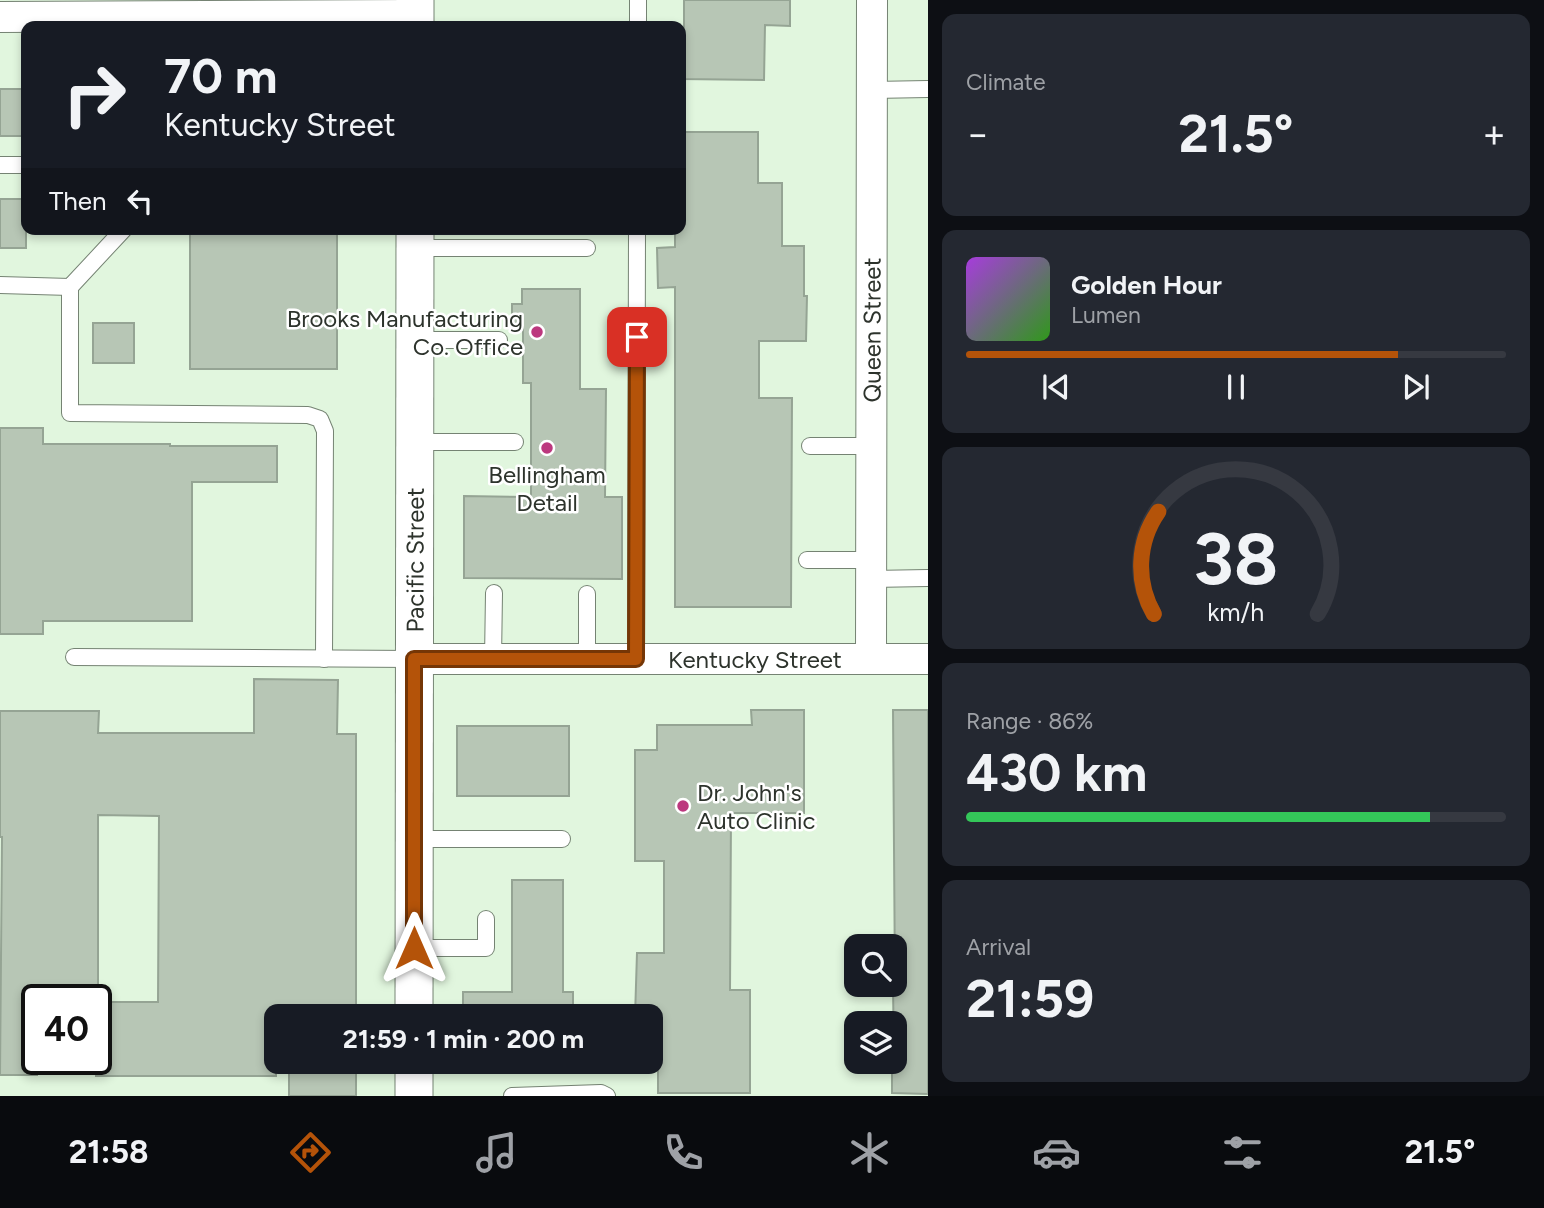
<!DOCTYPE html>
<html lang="en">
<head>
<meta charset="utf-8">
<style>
  body { margin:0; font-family:Figtree,sans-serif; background:#242831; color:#f1f3f6; height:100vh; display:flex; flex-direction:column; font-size:26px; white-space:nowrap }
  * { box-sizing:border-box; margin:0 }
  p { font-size:23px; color:#9ea1a6 }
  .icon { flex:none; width:38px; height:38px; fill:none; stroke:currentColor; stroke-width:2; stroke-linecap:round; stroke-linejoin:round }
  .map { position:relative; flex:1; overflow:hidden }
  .side { display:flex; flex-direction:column; gap:14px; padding:14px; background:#0d0f14; width:616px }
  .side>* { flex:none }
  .top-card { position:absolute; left:21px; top:21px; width:665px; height:214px; border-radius:14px; box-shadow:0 4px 10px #0003; background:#171b24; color:#f1f3f6; overflow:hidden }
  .fabs { position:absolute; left:844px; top:934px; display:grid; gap:14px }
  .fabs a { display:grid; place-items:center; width:63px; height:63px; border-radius:14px; background:#171b24; box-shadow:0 4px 10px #0003; font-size:35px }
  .speed { position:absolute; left:21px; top:984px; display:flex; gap:14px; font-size:35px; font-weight:700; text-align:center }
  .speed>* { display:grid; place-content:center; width:91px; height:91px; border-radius:50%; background:#171b24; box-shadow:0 4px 10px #0003; line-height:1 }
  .speed .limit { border:4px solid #111; border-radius:10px; background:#fff; color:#111 }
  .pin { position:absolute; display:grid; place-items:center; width:60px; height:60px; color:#fff; margin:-30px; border-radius:14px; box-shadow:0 4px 10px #0006 }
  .me { position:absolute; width:77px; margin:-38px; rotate:0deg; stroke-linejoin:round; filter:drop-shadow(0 0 5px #0008) }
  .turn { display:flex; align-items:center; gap:24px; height:147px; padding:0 28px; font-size:32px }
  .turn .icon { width:91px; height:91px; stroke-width:2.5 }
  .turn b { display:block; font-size:49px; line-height:60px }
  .then { display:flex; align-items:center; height:66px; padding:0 28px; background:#0003; gap:14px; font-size:26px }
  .big { font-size:52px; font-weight:700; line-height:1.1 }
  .side .tile { flex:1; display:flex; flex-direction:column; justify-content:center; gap:10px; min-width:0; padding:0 24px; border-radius:14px; background:#242831 }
  .side .dial { align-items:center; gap:0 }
  .dial svg { height:182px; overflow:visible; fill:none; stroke:#363941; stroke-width:7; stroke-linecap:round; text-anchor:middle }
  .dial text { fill:#f1f3f6; stroke:none }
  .song { display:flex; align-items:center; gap:21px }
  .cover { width:84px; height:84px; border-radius:10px; background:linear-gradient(135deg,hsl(280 70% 55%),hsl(110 70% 35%)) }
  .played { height:7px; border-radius:4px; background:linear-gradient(90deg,#b45309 80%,#363941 80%) }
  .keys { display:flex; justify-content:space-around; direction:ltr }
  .heat { display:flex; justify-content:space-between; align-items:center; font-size:38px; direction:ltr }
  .charge { height:10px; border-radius:5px; background:linear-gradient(90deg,#34c759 86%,#363941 0) }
  .trip { position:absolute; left:264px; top:1004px; width:399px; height:70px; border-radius:14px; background:#171b24; box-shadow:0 4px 10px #0003; font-weight:700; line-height:70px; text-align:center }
  .tab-bar { display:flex; height:112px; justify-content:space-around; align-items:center; background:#090b0e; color:#9ea1a6 }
  .tab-bar .icon { width:49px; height:49px }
  .tab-bar .on { color:#b45309 }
  .tab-bar b { font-size:32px; color:#f1f3f6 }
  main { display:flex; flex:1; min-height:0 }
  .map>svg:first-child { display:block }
  .built { fill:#e1f6de; fill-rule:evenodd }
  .building { fill:#b7c6b5; stroke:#95a494; stroke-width:2 }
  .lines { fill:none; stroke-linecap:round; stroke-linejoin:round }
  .service-casing { stroke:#758373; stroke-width:18 }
  .minor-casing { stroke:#758373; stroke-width:32 }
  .tertiary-casing { stroke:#758373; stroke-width:39 }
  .service { stroke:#fff; stroke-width:16 }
  .minor { stroke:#fff; stroke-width:30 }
  .tertiary { stroke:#fff; stroke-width:37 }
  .route-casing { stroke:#753606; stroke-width:18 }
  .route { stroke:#b45309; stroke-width:12 }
  .poi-dot { fill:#bc387e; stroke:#fff; stroke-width:2.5 }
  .labels { text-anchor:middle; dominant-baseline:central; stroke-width:5; stroke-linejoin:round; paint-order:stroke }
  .poi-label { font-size:24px; fill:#2d332c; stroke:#fff; text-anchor:end }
  .street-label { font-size:24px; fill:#2d332c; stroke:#fff }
</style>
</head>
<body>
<main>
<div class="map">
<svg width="928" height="1096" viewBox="0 0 928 1096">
  <rect width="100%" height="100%" fill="#efffed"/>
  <path class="built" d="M 0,0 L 928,0 L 928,1096 L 0,1096 ZM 26,26 L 681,26 L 681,229 L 26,229 ZM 856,947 L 894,947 L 894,985 L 856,985 ZM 37,999 L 96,999 L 96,1059 L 37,1059 ZM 276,1017 L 651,1017 L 651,1062 L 276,1062 ZM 856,1024 L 894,1024 L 894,1062 L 856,1062 Z"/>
  <g class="building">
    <polygon points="684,0 790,0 790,26 765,25 764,80 681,79 681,31 684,31"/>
    <rect x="0" y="89" width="26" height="47"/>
    <polygon points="681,132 758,132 758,183 782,183 782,246 804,246 804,296 807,296 806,341 759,341 759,398 792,398 791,607 675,607 675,287 658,288 657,248 675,247 675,229 681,229"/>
    <rect x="0" y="199" width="26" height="49"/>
    <rect x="190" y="229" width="147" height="140"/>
    <polygon points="522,289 580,289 580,389 606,389 605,497 622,497 622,579 464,578 464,496 531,497 531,383 523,383 523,327 512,327 512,304 522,304"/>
    <rect x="93" y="323" width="41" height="40"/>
    <polygon points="0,428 43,428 43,444 170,444 170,446 277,446 277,482 192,482 192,621 43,621 43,634 0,634"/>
    <polygon points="254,679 338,680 337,734 356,734 356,1017 276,1017 276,1076 96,1076 96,1002 158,1002 159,816 98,815 98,999 37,999 37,1075 0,1075 2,837 0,837 0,711 99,711 98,733 254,733"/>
    <polygon points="751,710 804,710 804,813 731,813 730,990 750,990 750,1093 658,1093 658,1017 635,1017 637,953 664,953 664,861 635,861 635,750 657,750 657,725 752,725"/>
    <polygon points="893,710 928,710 928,1094 892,1093 892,1062 894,1062 893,985 895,985"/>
    <rect x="457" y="726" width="112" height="70"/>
    <polygon points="512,880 563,880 563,992 573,992 573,1017 463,1017 463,992 512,992"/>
    <rect x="289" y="1062" width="67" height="34"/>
  </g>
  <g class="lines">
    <defs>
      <g id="service">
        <polyline points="638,26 638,0"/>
        <polyline points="872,90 928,89"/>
        <polyline points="0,165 26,165"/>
        <polyline points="415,248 587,248"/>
        <polyline points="0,285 70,287 124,229"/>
        <polyline points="70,287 70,413 308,415 320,419 325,431 324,659"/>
        <polyline points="414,340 499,340"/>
        <polyline points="414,442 515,442"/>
        <polyline points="810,446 871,446"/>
        <polyline points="807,560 871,560"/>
        <polyline points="871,579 928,578"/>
        <polyline points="74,657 414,659"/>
        <polyline points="493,659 494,593"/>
        <polyline points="587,659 587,594"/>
        <polyline points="636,659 637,229"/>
        <polyline points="414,839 562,839"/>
        <polyline points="414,948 486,948 486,919"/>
        <polyline points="512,1096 601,1093 607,1096"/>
      </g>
      <g id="minor">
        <polyline points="0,17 415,15"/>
        <path id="s1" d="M 414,659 L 928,659"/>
        <path id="s2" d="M 871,659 L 872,0"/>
      </g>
      <g id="tertiary">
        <polyline points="415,0 415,26"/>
        <path id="s3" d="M 414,1017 L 415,229"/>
        <polyline points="414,1062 414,1096"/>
      </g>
    </defs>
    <use href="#service" class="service-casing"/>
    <use href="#minor" class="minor-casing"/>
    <use href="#tertiary" class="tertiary-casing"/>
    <use href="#service" class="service"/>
    <use href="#minor" class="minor"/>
    <use href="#tertiary" class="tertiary"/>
  </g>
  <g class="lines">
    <defs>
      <polyline id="route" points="414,948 414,659 636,659 637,337"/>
    </defs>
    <use href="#route" class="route-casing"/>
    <use href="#route" class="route"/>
  </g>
  <g class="poi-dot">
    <circle cx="537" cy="332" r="7"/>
    <circle cx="547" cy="448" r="7"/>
    <circle cx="683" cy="806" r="7"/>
  </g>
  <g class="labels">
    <g class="poi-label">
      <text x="523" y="318">Brooks Manufacturing<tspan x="523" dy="28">Co. Office</tspan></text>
      <text x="547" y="474" text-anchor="middle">Bellingham<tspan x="547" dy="28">Detail</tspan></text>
      <text x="697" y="792" text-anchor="start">Dr. John's<tspan x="697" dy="28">Auto Clinic</tspan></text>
    </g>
    <g class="street-label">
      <text stroke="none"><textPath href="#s2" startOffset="329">Queen Street</textPath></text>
      <text stroke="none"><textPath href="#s3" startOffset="457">Pacific Street</textPath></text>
      <text stroke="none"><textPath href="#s1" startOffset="341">Kentucky Street</textPath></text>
    </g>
  </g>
</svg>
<div class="fabs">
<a><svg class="icon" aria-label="search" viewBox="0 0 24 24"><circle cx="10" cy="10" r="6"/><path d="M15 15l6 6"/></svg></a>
<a><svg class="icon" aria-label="layers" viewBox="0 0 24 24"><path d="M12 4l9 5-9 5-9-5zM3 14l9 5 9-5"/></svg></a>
</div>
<div class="speed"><div class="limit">40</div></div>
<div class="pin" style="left:637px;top:337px;background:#d93025"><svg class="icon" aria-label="arrive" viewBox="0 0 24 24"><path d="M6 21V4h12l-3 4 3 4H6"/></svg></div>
<svg class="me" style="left:414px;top:948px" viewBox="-20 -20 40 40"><path d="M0-17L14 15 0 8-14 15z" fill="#b45309" stroke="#fff" stroke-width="4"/></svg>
<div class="trip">21:59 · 1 min · 200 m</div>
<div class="top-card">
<div class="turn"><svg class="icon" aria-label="right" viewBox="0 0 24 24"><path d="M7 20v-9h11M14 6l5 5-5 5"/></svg><div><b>70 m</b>Kentucky Street</div></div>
<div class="then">Then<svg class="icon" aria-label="left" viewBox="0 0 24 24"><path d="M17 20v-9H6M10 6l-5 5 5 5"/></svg></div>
</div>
</div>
<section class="side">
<div class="tile"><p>Climate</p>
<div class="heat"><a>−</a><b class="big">21.5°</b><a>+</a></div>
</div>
<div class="tile">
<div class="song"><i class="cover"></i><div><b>Golden Hour</b><p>Lumen</p></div></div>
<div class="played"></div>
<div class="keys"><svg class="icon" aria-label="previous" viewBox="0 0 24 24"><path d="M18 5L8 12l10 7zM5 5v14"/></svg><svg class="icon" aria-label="pause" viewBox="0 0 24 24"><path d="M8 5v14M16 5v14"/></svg><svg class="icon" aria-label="next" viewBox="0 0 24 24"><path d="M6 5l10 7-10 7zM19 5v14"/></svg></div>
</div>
<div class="tile dial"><svg viewBox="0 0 100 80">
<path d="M14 69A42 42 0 1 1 86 69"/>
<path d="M14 69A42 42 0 0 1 16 24" stroke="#b45309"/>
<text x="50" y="56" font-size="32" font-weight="700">38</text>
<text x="50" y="72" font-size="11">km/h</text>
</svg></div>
<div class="tile"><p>Range · 86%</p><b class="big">430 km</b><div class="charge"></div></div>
<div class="tile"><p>Arrival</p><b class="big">21:59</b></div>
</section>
</main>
<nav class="tab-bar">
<b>21:58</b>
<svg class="icon on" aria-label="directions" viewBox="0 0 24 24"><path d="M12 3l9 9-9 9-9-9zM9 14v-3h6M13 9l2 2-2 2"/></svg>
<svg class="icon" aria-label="music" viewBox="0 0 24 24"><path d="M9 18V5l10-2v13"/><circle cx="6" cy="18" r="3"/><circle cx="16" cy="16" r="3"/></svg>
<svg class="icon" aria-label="phone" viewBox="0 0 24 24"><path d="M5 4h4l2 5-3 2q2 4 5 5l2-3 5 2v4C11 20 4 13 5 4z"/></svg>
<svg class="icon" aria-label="climate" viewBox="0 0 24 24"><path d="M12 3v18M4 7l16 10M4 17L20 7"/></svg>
<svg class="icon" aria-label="car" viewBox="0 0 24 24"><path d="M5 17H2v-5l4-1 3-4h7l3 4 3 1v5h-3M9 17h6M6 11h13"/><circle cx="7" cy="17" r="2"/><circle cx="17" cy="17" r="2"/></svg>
<svg class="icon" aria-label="filters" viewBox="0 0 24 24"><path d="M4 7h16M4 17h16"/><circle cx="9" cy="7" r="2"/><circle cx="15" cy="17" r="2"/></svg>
<b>21.5°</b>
</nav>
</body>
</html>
